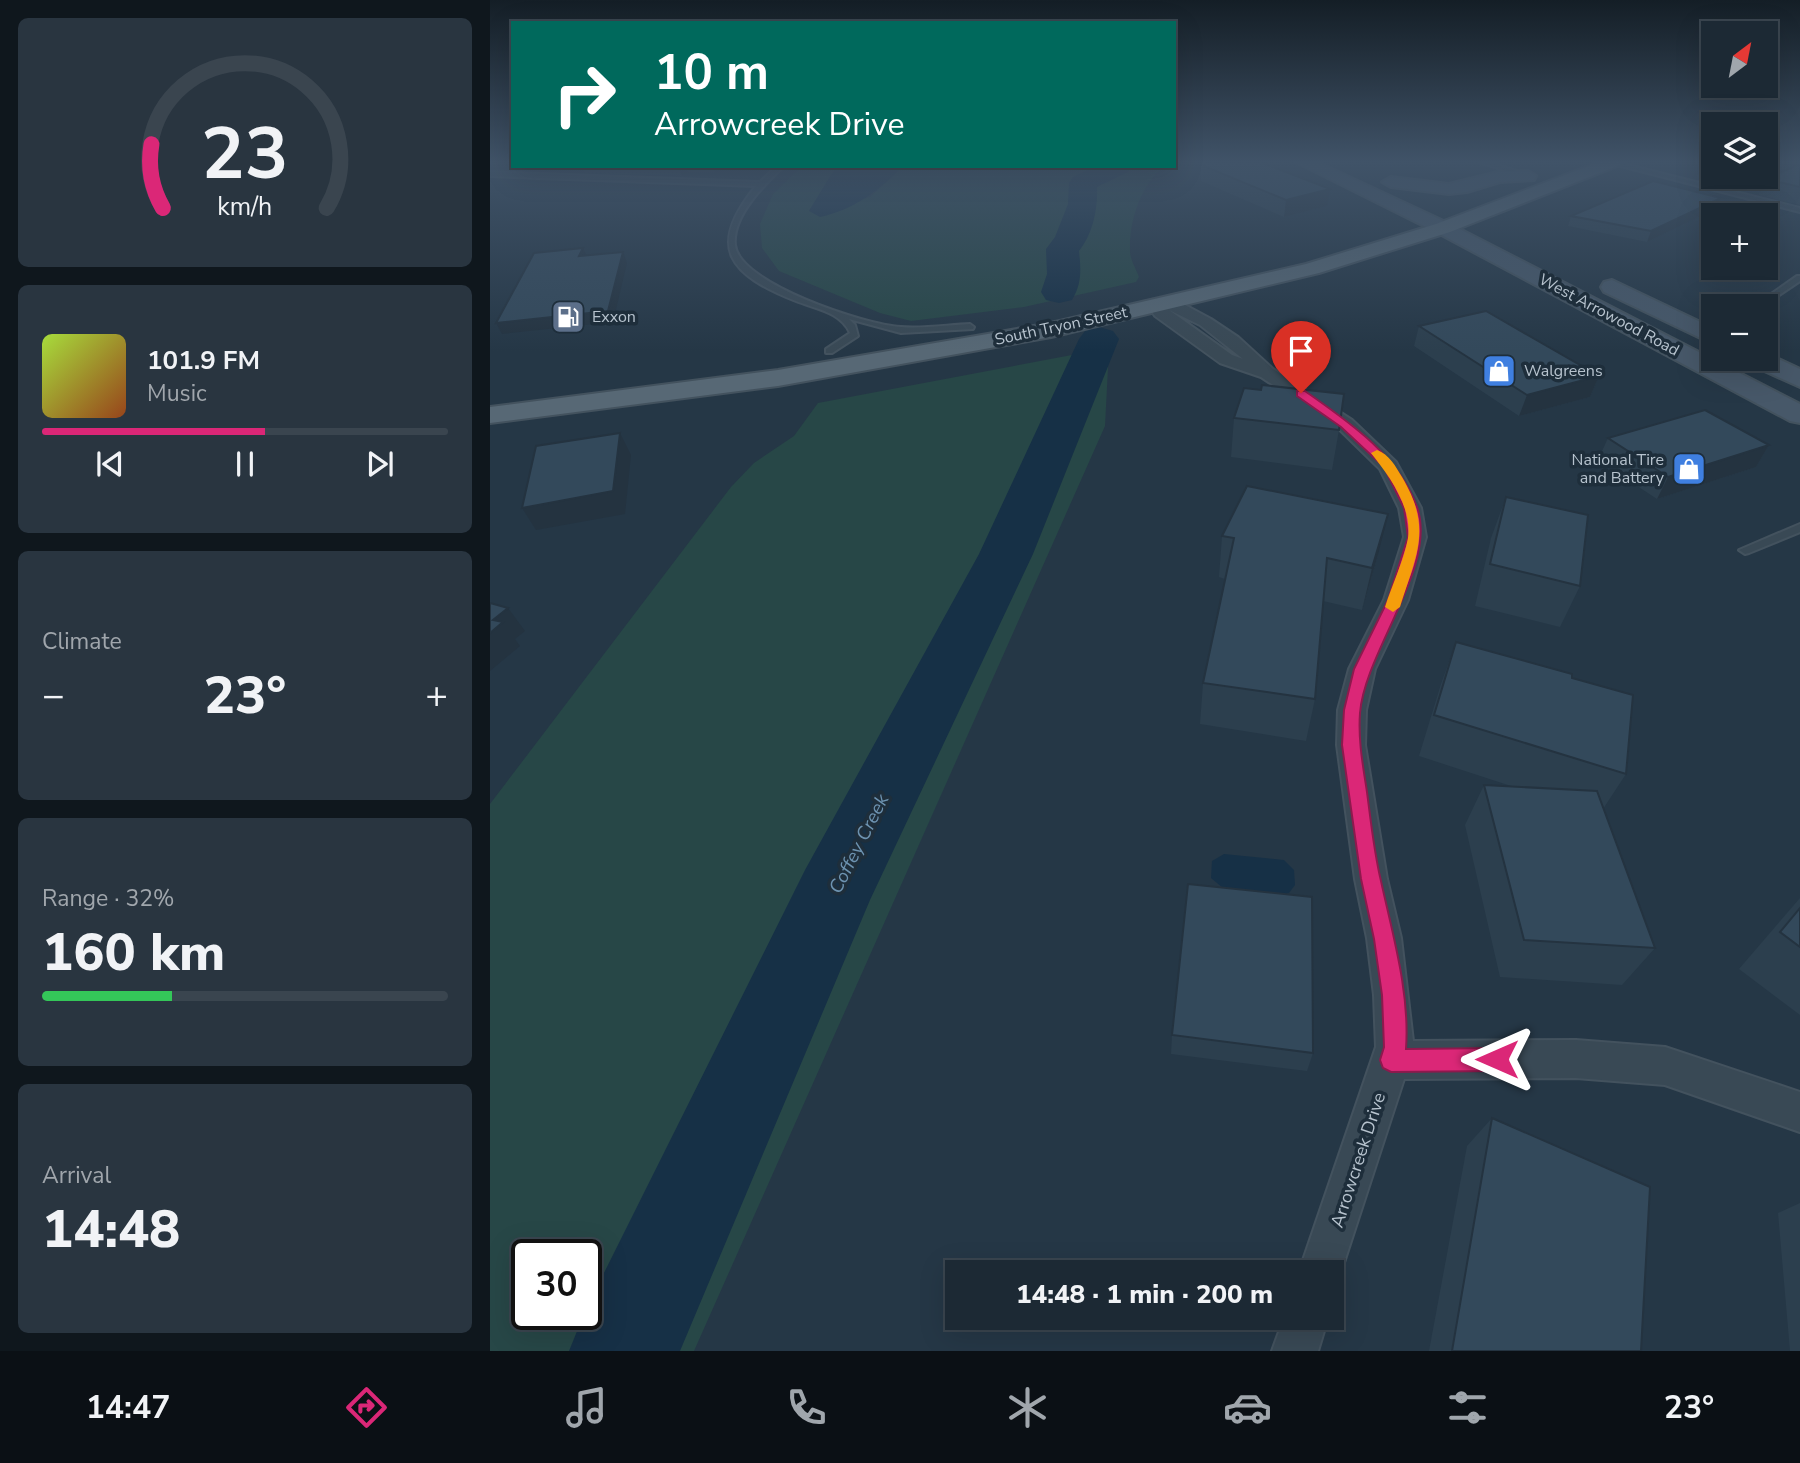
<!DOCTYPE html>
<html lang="en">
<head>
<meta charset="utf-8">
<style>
  body { margin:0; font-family:"Nunito Sans",sans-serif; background:#293540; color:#f1f3f6; height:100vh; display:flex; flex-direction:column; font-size:26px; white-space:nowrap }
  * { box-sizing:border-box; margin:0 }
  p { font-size:23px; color:#a0a6ac }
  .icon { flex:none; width:38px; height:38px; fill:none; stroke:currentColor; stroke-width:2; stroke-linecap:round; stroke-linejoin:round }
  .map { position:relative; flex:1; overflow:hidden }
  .drawer { display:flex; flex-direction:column; gap:18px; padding:18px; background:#0f171d; width:490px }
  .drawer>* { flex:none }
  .banner { position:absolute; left:21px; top:21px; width:665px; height:147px; border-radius:0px; box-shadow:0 7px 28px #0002,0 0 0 2px #3a454f; background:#00695c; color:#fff; overflow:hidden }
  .needle { width:46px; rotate:32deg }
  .controls { position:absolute; left:1211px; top:21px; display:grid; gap:14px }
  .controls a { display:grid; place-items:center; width:77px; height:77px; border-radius:0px; background:#1c2934; box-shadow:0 7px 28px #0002,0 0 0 2px #3a454f; font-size:35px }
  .speed { position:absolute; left:21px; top:1239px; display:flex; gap:14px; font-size:35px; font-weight:700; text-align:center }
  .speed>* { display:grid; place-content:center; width:91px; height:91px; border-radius:50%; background:#1c2934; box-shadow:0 7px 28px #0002,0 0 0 2px #3a454f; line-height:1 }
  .speed .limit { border:4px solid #111; border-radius:10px; background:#fff; color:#111 }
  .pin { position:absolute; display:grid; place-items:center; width:60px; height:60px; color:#fff; margin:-72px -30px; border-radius:50% 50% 50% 0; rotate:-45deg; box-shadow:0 0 7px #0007 }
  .pin .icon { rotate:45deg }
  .me { position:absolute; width:77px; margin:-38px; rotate:270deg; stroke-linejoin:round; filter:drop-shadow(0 0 5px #0008) }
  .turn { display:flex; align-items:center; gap:24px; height:147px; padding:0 28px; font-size:32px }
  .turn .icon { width:91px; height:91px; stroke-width:2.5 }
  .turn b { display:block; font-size:49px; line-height:60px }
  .big { font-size:52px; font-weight:800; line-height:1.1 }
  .drawer .card { flex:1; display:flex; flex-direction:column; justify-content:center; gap:10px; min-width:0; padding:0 24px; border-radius:10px; background:#293540 }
  .drawer .dial { align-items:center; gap:0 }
  .dial svg { height:182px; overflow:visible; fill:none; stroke:#3a454f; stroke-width:7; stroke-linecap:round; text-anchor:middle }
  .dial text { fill:#f1f3f6; stroke:none }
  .song { display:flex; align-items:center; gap:21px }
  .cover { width:84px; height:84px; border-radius:10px; background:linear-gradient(135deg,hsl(80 70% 55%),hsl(20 70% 35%)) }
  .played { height:7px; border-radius:4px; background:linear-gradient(90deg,#db2777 55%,#3a454f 55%) }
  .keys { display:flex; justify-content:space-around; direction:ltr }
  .heat { display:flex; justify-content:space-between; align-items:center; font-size:38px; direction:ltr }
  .charge { height:10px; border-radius:5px; background:linear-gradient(90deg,#34c759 32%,#3a454f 0) }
  .trip { position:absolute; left:455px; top:1260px; width:399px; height:70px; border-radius:0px; background:#1c2934; box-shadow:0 7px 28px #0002,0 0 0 2px #3a454f; font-weight:800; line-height:70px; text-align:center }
  .tab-bar { display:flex; height:112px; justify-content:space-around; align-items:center; background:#0b1015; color:#a0a6ac }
  .tab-bar .icon { width:49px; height:49px }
  .tab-bar .active { color:#db2777 }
  .tab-bar b { font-size:32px; color:#f1f3f6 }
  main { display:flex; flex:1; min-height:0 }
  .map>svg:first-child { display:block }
  .green { fill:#274747; fill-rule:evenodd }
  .water { fill:#163046 }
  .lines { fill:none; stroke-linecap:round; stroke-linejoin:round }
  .river { fill:#163046; fill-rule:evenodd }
  .lane-casing { stroke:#43525e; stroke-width:4 }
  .street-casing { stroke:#43525e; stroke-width:4 }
  .secondary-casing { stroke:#43525e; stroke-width:4 }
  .primary-casing { stroke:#43525e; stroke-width:4 }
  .lane { fill:#394955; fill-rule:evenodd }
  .street { fill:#394955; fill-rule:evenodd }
  .secondary { fill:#475869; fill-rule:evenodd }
  .primary { fill:#576875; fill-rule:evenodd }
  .wall { fill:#2c3f4e }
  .shaded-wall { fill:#243340 }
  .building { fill:#33495b; stroke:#243340; stroke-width:2 }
  .route { fill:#db2777; stroke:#8e194d; stroke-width:2 }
  .slow { fill:#f59e0b }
  .labels { text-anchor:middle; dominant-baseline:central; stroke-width:7; stroke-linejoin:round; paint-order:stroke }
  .far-street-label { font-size:16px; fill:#b7c3ce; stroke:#1e2e3b }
  .far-poi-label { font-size:16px; fill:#b7c3ce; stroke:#1e2e3b; text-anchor:start }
  .street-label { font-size:18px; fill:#b7c3ce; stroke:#1e2e3b }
  .water-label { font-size:19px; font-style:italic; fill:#6d93b1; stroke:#1e2e3b }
</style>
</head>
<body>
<main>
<section class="drawer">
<div class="card dial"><svg viewBox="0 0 100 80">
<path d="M14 69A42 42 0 1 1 86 69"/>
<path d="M14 69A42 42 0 0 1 9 41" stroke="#db2777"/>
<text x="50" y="56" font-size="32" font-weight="700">23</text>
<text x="50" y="72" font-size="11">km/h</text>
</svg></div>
<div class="card">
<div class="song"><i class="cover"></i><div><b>101.9 FM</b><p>Music</p></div></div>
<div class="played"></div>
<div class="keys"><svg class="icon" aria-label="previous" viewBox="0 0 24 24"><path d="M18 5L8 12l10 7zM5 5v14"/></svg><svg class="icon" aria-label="pause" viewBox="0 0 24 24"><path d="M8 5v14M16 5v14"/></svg><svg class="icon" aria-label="next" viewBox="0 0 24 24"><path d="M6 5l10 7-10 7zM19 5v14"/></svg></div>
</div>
<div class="card"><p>Climate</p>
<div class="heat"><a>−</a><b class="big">23°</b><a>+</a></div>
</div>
<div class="card"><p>Range · 32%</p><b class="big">160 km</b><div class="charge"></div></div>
<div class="card"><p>Arrival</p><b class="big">14:48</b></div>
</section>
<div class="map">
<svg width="1310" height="1351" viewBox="0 0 1310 1351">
  <rect width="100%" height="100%" fill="#253746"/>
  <g class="green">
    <path d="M 312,166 L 348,166 L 341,175 L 319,211 L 380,197 L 413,166 L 674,166 C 651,185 639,220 640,251 C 640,259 646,269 649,277 L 646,282 L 534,307 L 421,321 L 390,313 L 289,271 L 272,248 L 270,224 L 283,194 Z"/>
    <path d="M 619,348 L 615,426 L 204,1351 L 0,1351 L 0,804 L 241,487 L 264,463 L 304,436 L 328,403 ZM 37,1255 L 96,1255 L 96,1314 L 37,1314 Z"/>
  </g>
  <g class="water">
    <path d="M 348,166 L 413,166 C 388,191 365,209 330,217 L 319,211 L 341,175 Z"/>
    <polygon points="734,854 794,860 804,870 805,885 799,893 793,895 733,888 721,878 722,861"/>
  </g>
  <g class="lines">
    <g class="river">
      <path d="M 606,166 L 641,166 L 638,172 L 607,187 C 608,208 603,234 589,251 C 591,269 592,284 582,300 L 569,303 L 556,300 L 551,292 L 557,274 L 556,249 L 565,237 L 578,204 L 579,183 L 583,177 Z"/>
      <polygon points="609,327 623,331 629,339 543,554 380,900 190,1351 79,1351 96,1309 315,870 489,554 589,339 595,331"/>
    </g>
    <defs>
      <g id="lane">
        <polygon points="989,162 999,162 1041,176 1036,177"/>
        <polygon points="1126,162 1310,208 1310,212 1119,163"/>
        <path d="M 287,166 L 294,166 C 274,185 242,216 245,245 C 249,284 376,325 411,327 C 433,329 457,325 480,324 L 484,327 L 483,329 L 411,333 L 359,319 L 365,325 L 368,336 L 342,353 L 336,353 L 336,349 L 360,333 C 351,312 326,309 306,301 C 240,275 215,248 266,186 L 0,176 L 0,172 L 270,182 Z"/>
        <polygon points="1307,276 1310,276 1310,281 1273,306 1264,306"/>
        <polygon points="1310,524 1310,532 1259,553 1255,554 1249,550"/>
      </g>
      <g id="street">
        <path d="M 673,298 L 693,304 L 721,319 L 748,337 L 783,369 L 862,420 L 906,462 L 931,508 L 936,537 L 918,600 L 885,669 L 876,710 L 875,745 L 897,879 L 911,938 L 923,1041 L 1086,1040 L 1175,1047 L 1310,1092 L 1310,1132 L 1175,1085 L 1086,1078 L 914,1079 L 846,1287 L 842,1289 L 842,1272 L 809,1272 L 886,1047 L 884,995 L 877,938 L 865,879 L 847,745 L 848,710 L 859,669 L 894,600 L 914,537 L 909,508 L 890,469 L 848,428 L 771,377 L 730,363 L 665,316 L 663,313 L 665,303 ZM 679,310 L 710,325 L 753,359 L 742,355 Z"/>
        <polygon points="794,1318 838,1318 828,1351 782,1351"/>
      </g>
      <g id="secondary">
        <polygon points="806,162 827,162 960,224 1310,404 1310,423 1300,421 946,232"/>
        <polygon points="1038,171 1046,176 1044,180 1010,182 977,192 959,194 901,187 892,182 901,177 959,184 1008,172"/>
        <polygon points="1122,280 1223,328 1223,344 1114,292 1111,287 1114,282"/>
        <polygon points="1276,353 1310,369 1310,387 1259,364 1256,359 1276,359"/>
      </g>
      <polygon id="primary" points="1109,162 1132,162 1130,165 960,232 829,273 561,337 288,386 0,423 0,407 288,370 561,323 816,264 946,224"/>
    </defs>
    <use href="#lane" class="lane-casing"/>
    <use href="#street" class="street-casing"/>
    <use href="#secondary" class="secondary-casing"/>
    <use href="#primary" class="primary-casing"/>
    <use href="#lane" class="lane"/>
    <use href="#street" class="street"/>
    <use href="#secondary" class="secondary"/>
    <use href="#primary" class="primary"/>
  </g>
  <g class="wall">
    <polygon points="1276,162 1310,162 1310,205 1269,195 1276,179 1297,170 1276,165"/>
    <polygon points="711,165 837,206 794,217 711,181"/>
    <polygon points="59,166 235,166 225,173 198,172 192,176 95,173 93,169 59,167"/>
    <polygon points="1231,198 1227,208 1157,242 1078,226 1081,216"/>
    <polygon points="929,326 1109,376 1100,397 1029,416 924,346"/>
    <polygon points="744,418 849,430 842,470 741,457"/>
    <polygon points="1118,438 1279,445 1266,467 1167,499 1108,460"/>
    <polygon points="1016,497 1090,586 1070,627 985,606 1001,538"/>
    <polygon points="732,536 888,555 872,610 833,601 825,699 816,741 710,724 713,683 735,579 729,577"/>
    <polygon points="966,642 1082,678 1136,774 1113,809 1165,948 1132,985 1010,977 975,825 994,785 1021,786 929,756 951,684"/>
    <polygon points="1310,898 1310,1015 1249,969"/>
    <polygon points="682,1035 823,1053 817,1071 681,1054"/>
    <polygon points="1002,1118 1151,1351 939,1351 977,1146"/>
    <polygon points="1310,1203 1310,1351 1300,1351 1288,1213"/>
  </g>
  <g class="shaded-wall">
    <polygon points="188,166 196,166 198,172 192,176"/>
    <polygon points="223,166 235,166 225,173"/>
    <polygon points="840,189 837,206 794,217 796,200"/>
    <polygon points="1231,198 1227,208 1157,242 1161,231"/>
    <polygon points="93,248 98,258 89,256"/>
    <polygon points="133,252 137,263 123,322 12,334 6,323"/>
    <polygon points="1109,376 1100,397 1029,416 1037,395"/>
    <polygon points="130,433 141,455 135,514 46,530 32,508"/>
    <polygon points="1279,445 1266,467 1167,499 1178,477"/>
    <polygon points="898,514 888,555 872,610 882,568"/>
    <polygon points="18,608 35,631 25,639 30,646 0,671 0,633 3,620"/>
  </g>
  <g class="building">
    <polygon points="712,162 770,162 840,189 796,200 711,165"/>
    <polygon points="1310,164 1310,187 1276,179"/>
    <polygon points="1163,181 1231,198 1161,231 1081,216"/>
    <polygon points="93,248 89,256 133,252 118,311 6,323 44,253"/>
    <polygon points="996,311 1109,376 1037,395 929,326"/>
    <polygon points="772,385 854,394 849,430 744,418 754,388 771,390"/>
    <polygon points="1215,410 1279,445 1178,477 1118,438"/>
    <polygon points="130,433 123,491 32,508 46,446"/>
    <polygon points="757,486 898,514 882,568 837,558 825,699 713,683 744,538 732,536"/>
    <polygon points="1016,497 1098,515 1090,586 1000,564"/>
    <polygon points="0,603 18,608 3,620 13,622 0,633"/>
    <polygon points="966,642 1082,674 1082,678 1143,695 1136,774 944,715"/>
    <polygon points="994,785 1107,791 1165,948 1034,940"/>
    <polygon points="698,884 822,897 823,1053 682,1035"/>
    <polygon points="1310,908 1310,947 1290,932"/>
    <polygon points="1002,1118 1160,1187 1151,1351 962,1351"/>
  </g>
  <linearGradient id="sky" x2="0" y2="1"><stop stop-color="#141e26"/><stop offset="0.46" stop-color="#405368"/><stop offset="1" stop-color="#405368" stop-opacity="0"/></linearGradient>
  <rect width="1310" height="351" fill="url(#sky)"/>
  <path class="route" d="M 807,391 L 815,391 C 859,422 907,454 927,507 C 948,566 875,651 870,713 C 868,740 873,766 877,792 C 881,822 884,852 891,881 C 903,936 920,993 916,1049 L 1007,1048 L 1015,1051 L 1018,1059 L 1015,1068 L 1007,1071 L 901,1072 L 893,1068 L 890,1060 L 894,1047 L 892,995 L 884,939 L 871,879 L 852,745 L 854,710 L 864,669 L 898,600 L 918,537 L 914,508 L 894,467 L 851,427 L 807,396 Z"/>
  <path class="slow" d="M 887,450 C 899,454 906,467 912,477 C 943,529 926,555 910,607 L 903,612 L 895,607 C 902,585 914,560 918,538 C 922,506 899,476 881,453 Z"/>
  <defs>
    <symbol id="fuel-square" viewBox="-11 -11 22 22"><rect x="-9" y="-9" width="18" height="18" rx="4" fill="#5c6f8a" stroke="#1e2e3b"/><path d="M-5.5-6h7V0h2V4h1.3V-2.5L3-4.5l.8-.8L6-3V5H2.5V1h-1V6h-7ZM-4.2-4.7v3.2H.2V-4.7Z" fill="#fff"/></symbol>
    <symbol id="shop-square" viewBox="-11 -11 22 22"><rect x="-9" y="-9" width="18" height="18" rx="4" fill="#3f7fe0" stroke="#1e2e3b"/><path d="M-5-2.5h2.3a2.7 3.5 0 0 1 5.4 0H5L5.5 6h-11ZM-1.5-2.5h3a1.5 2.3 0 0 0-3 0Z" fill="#fff"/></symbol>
  </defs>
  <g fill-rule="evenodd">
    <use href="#fuel-square" x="59" y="298" width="38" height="38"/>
    <use href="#shop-square" x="990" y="352" width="38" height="38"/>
    <use href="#shop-square" x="1180" y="450" width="38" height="38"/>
  </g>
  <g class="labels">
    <g class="far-street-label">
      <text transform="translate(1119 315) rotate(28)">West Arrowood Road</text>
      <text transform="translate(571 326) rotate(-12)">South Tryon Street</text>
    </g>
    <g class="far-poi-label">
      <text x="102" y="317">Exxon</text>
      <text x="1034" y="371">Walgreens</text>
      <text x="1174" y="460" text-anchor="end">National Tire<tspan x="1174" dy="18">and Battery</tspan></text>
    </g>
    <g class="street-label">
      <text transform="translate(868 1160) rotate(-72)">Arrowcreek Drive</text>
    </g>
    <g class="water-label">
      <text transform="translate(369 844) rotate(-63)">Coffey Creek</text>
    </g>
  </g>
</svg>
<div class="controls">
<a><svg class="needle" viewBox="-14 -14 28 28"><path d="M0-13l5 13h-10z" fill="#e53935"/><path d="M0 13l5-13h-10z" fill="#a0a6ac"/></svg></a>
<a><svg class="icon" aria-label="layers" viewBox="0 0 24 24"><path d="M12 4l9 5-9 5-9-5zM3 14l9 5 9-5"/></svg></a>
<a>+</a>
<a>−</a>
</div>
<div class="speed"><div class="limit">30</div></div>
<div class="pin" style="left:811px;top:393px;background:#d93025"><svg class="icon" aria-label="arrive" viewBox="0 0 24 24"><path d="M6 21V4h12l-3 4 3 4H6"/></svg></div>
<svg class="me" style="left:1007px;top:1059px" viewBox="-20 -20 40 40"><path d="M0-17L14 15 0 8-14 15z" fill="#db2777" stroke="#fff" stroke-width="4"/></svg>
<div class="trip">14:48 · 1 min · 200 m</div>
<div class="banner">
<div class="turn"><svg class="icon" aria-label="right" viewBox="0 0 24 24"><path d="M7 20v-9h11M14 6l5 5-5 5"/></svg><div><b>10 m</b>Arrowcreek Drive</div></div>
</div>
</div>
</main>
<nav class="tab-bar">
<b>14:47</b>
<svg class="icon active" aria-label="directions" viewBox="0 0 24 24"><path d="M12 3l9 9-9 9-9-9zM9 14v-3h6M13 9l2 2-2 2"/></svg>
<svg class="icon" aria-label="music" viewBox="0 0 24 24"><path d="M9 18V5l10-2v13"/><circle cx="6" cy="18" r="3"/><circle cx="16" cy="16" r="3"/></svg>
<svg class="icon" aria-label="phone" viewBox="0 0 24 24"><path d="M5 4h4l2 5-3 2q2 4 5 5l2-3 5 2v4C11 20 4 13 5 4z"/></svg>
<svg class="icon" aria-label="climate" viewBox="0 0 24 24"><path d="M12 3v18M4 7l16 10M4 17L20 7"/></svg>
<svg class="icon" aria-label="car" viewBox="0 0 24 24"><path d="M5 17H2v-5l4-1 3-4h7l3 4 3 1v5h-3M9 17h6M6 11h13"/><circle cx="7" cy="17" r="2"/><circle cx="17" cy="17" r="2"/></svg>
<svg class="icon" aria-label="filters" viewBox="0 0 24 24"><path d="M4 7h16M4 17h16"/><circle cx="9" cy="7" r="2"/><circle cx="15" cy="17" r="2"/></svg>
<b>23°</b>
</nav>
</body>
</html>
